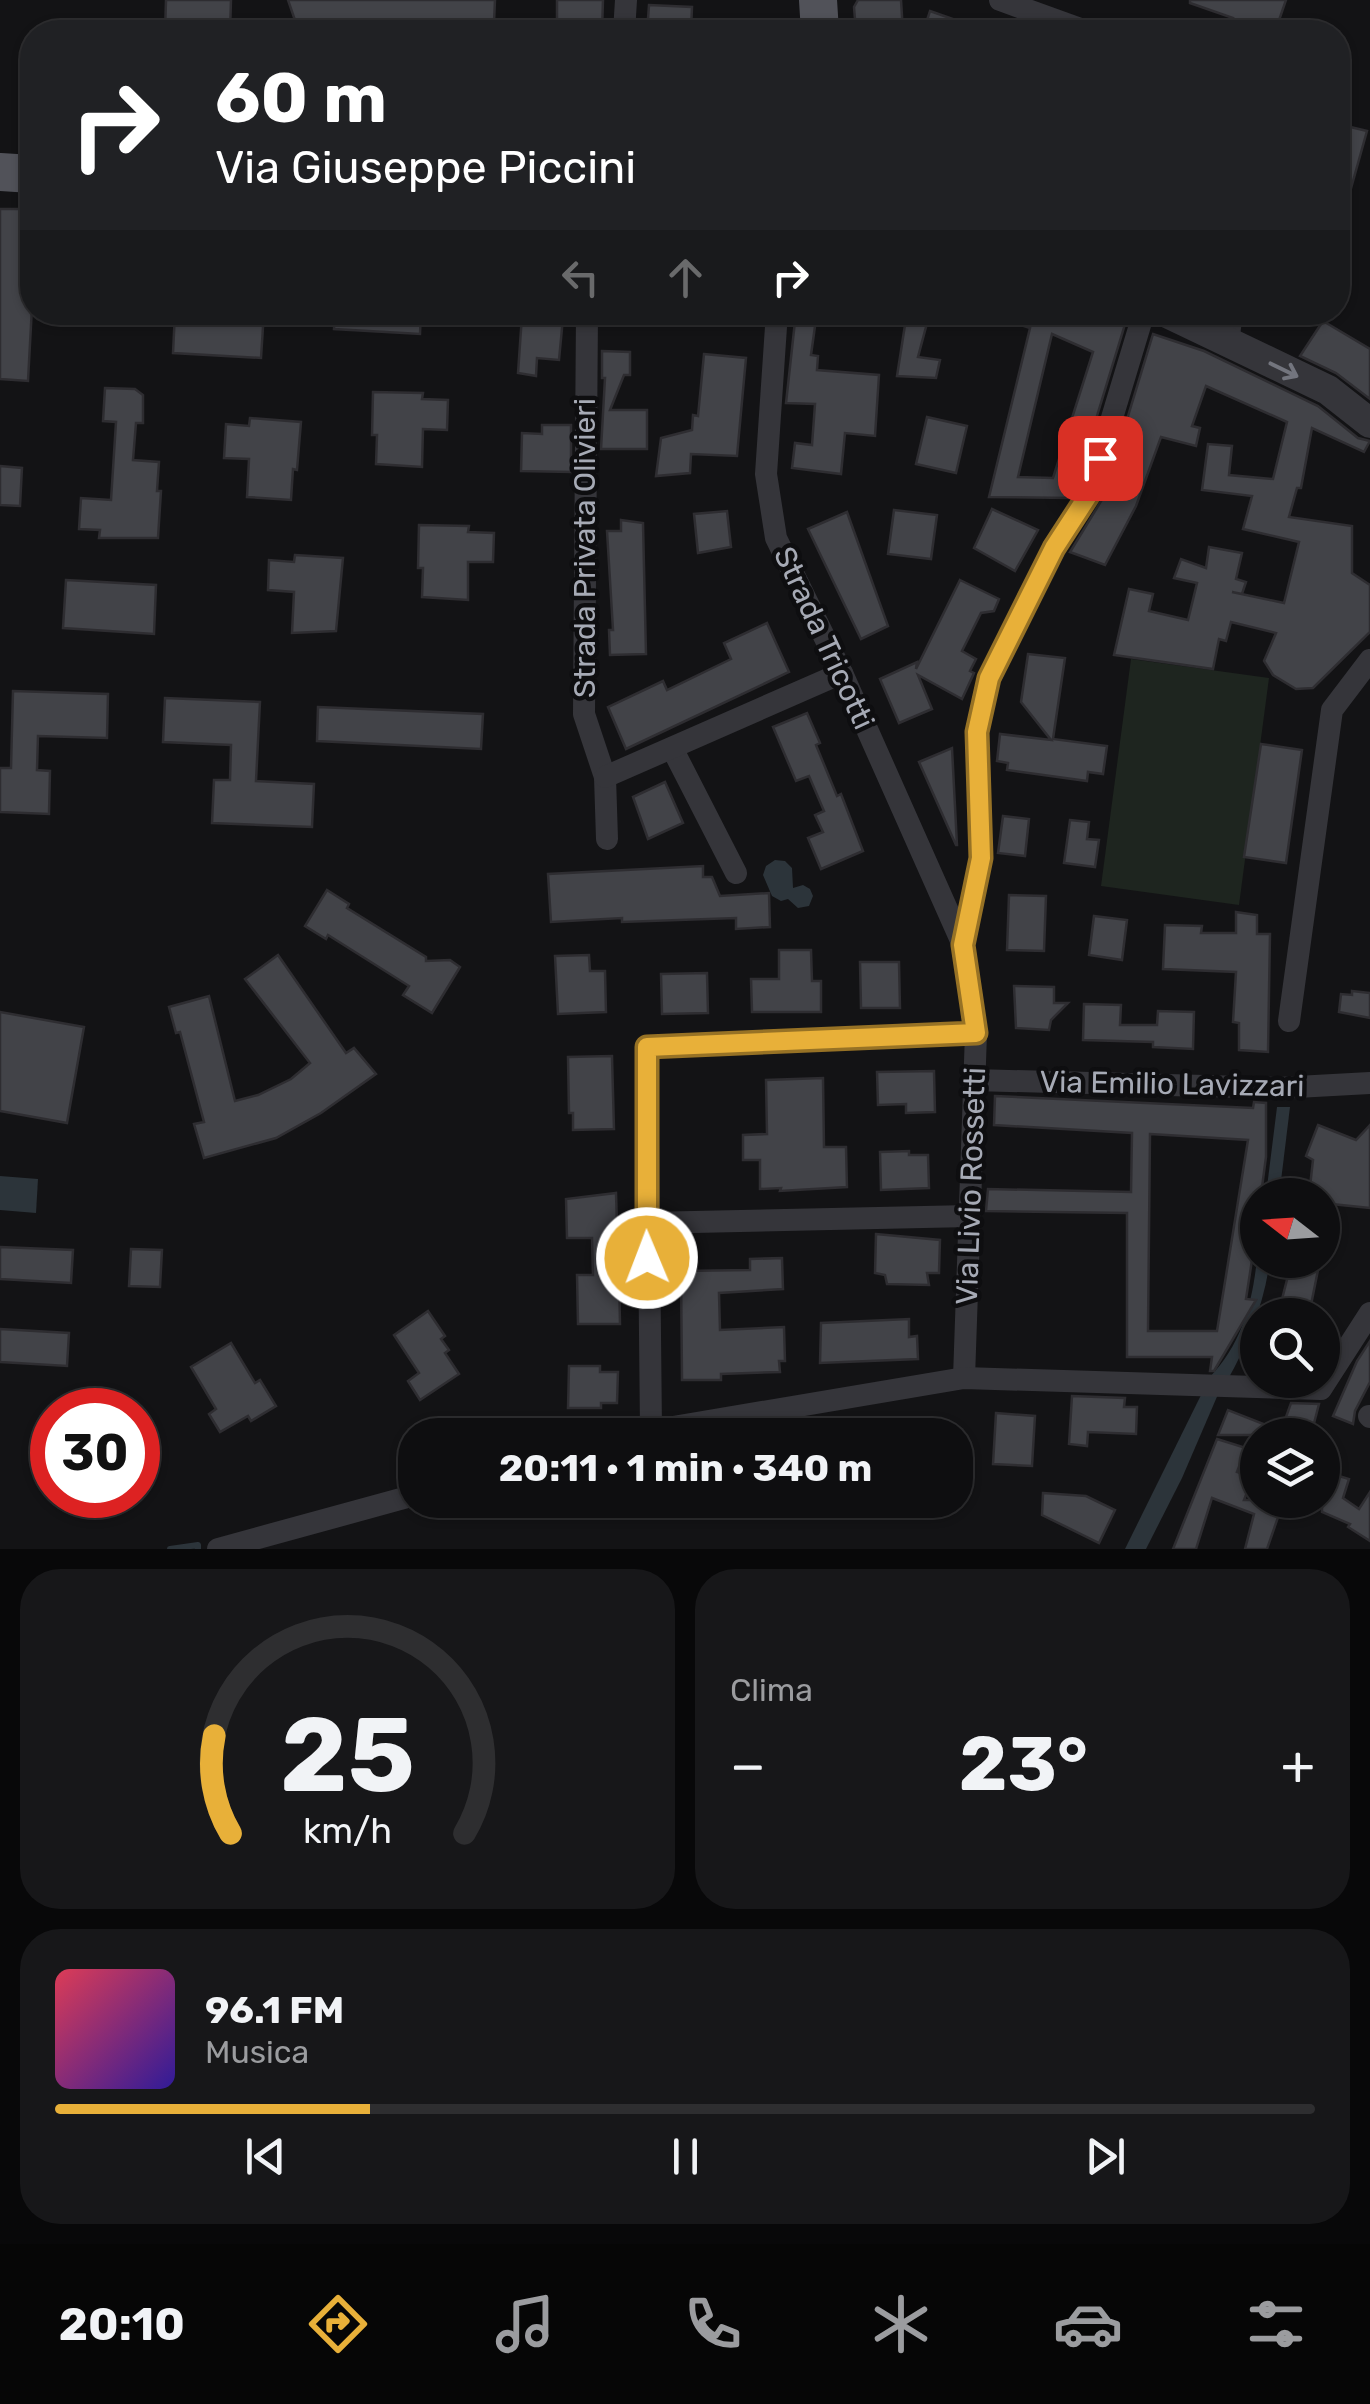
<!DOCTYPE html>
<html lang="it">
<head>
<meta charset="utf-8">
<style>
  body { margin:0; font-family:Rubik,sans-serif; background:#171719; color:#f1f3f6; height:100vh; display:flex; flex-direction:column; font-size:38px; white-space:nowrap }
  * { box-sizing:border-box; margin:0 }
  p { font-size:32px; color:#9b9c9f }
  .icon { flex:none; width:55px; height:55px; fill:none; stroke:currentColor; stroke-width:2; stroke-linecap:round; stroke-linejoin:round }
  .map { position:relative; height:1549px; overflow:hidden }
  .side { display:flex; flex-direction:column; gap:20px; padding:20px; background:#080809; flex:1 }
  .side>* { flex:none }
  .banner { position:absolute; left:20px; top:20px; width:1330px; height:305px; border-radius:40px; box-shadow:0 2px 8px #0004,0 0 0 2px #2e2e30; background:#202124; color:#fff; overflow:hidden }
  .needle { width:65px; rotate:287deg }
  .buttons { position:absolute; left:1240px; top:1178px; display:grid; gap:20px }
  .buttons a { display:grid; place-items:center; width:100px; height:100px; border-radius:50%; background:#0e0e10; box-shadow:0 2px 8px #0004,0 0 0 2px #2e2e30; font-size:50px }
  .speed { position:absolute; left:30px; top:1388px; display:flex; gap:20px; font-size:50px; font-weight:700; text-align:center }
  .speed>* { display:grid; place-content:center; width:130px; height:130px; border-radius:50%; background:#0e0e10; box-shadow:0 2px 8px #0004,0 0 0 2px #2e2e30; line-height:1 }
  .speed .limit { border:15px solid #d22; background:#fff; color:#111 }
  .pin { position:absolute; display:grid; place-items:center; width:85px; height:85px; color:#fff; margin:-42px; border-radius:20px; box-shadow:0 5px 15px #0006 }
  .me { position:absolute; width:110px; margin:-55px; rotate:359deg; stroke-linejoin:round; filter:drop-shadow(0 0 8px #0008) }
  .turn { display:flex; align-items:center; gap:35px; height:210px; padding:0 30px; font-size:45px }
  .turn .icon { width:130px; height:130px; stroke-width:2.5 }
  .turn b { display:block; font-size:70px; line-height:85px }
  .lanes { display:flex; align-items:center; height:95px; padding:0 30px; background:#0003; justify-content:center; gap:50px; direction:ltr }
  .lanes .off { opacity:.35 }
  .big { font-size:75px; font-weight:700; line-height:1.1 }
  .side .card { flex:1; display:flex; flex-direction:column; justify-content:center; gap:15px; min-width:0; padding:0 35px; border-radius:40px; background:#171719 }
  .side .dial { align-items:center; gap:0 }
  .dial svg { height:260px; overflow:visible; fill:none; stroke:#2e2e30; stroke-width:7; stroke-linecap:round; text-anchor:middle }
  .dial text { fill:#f1f3f6; stroke:none }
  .song { display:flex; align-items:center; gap:30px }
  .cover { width:120px; height:120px; border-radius:15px; background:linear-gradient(135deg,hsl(350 70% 55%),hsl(250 70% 35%)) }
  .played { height:10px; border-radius:5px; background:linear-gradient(90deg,#e8b039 25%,#2e2e30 25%) }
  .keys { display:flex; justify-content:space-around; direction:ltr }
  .heat { display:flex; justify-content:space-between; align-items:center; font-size:55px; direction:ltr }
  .side .tiles { flex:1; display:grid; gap:20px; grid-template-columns:1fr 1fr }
  .card:last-child { grid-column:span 2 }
  .trip { position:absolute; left:398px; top:1418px; width:575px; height:100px; border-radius:40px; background:#0e0e10; box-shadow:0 2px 8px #0004,0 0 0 2px #2e2e30; font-weight:700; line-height:100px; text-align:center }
  .tabs { display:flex; height:160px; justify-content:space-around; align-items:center; background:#060606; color:#9b9c9f }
  .tabs .icon { width:70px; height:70px }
  .tabs .active { color:#e8b039 }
  .tabs b { font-size:45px; color:#f1f3f6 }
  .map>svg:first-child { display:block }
  .green { fill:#1e251f }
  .water { fill:#2c343a }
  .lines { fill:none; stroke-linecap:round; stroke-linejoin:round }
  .stream { stroke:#2c343a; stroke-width:6 }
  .building { fill:#424348; stroke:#2e2d31; stroke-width:2.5; fill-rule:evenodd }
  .minor { stroke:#35353a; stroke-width:22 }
  .tertiary { stroke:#35353a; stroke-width:30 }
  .primary { stroke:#515259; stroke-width:38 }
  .oneway { stroke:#73757e }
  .route-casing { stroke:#977225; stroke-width:25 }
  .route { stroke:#e8b039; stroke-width:18 }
  .labels { text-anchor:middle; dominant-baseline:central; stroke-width:9; stroke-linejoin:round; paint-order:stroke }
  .street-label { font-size:30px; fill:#a6aab5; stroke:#0e0e10 }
</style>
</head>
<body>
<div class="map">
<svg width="1370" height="1549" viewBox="0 0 1370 1549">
  <rect width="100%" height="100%" fill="#131315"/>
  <polygon class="green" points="1131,659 1269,678 1239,905 1101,886"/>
  <g class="water">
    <polygon points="775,860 785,861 792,868 793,888 803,885 810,889 813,896 809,906 798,908 788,899 781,901 772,896 763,875 766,866"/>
    <polygon points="1277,1107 1290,1107 1280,1189 1279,1195 1266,1195"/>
    <polygon points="0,1176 38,1179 36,1213 0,1210"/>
    <path d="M 1257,1259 L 1270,1260 C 1264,1304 1249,1342 1227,1381 L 1210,1377 C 1242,1343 1252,1304 1257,1259 Z"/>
    <polygon points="1203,1391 1219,1392 1182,1478 1146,1549 1125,1549"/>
  </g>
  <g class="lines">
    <polyline class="stream" points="170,1549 198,1545 198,1549"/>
  </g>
  <g class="building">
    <polygon points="166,0 231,0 230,32 165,32"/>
    <polygon points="288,0 495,0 494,23 475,21 473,32 299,32"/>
    <polygon points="557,0 603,0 602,32 557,32"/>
    <polygon points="858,0 901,0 903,32 856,32 854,7"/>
    <polygon points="1190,0 1286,0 1275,32 1228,32 1233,18 1190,3"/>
    <polygon points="649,5 692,7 691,32 647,32"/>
    <polygon points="930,11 984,30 983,32 923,32"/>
    <polygon points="1338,124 1367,131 1343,217 1338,216"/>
    <polygon points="0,209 25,209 32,216 32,307 28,381 0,379"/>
    <polygon points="175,312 264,312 261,358 173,353"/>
    <polygon points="335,312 421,312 420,334 334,329"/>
    <polygon points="796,312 817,312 811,355 818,356 817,370 879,375 875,436 845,433 841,474 792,468 795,443 812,445 815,404 786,403"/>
    <polygon points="907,312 930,312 918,357 940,360 936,378 897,376"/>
    <path d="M 994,312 L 1106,312 L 1126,321 L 1075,488 L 1069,498 L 989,497 L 1030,328 L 993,316 ZM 1052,334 L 1093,352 L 1053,478 L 1018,477 Z"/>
    <polygon points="522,315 563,318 559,360 537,358 536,376 518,373"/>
    <polygon points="1323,321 1370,349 1370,399 1336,373 1300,356"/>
    <polygon points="1153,334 1204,351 1318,406 1358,438 1370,441 1364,452 1312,428 1301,488 1297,488 1289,517 1352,526 1352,573 1370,585 1370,632 1313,688 1296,689 1273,675 1264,661 1276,633 1231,622 1226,641 1219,639 1213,669 1114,655 1129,589 1153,594 1149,611 1188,620 1197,583 1174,578 1181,559 1206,568 1209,547 1242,553 1236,579 1246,582 1242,594 1232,592 1284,603 1299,542 1243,529 1252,496 1202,490 1208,444 1232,446 1229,475 1273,479 1287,422 1206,386 1192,426 1200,428 1196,446 1161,437 1136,506 1105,565 1070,552 1103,498"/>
    <polygon points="602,351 630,352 630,375 624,375 610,410 647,410 647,449 601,449 605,378 602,378"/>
    <polygon points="704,354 746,358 737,456 691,454 690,473 656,476 661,438 692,430 693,415 698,416"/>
    <polygon points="105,388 135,389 143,395 143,423 136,423 133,460 159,462 157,491 161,491 158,538 99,538 100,530 79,529 81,498 111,500 116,422 103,421"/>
    <polygon points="373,392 423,393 422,399 448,400 447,430 423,429 422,467 376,464 377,435 372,435"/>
    <polygon points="927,417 967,426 956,473 916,464"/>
    <polygon points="250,418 301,422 297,470 293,469 291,500 247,497 249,459 224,458 226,424 249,426"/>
    <polygon points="542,425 571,425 571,472 521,471 522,433 542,434"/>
    <polygon points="0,466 22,468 20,506 0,505"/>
    <polygon points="992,509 1038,530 1015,571 974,548"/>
    <polygon points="894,510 937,515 931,559 888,554"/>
    <polygon points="727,511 731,547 698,553 694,514"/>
    <polygon points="847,512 888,626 861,639 808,529"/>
    <polygon points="621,520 643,523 646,654 610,655 609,630 613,630 607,531 621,531"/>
    <polygon points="419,525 469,526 468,532 494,533 493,562 468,562 468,600 422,597 423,568 418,568"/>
    <polygon points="295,555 343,558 336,631 292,633 294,592 268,590 269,560 294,562"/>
    <polygon points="66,580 156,585 154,634 63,628"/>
    <polygon points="960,580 999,599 994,611 981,613 962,651 976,659 970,671 974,673 962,699 918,675 932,709 899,723 880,679 917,662 916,669"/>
    <polygon points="767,623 789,672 626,749 608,707 663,681 667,690 731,659 724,643"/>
    <polygon points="1028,654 1065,658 1053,739 1107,746 1103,774 1088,772 1087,781 1007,770 1008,763 997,761 1000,734 1051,740 1021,702"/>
    <polygon points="13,691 108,694 107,738 38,736 37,770 50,771 49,814 0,812 0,768 11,768"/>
    <polygon points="165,698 260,702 256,781 314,784 312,827 212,823 214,780 230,780 231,745 163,742"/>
    <polygon points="318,707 483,714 481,749 317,741"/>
    <polygon points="807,713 820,743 816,745 837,796 841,794 863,851 821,869 808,838 823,832 815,815 824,811 809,776 796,781 773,727"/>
    <polygon points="1261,744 1302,750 1286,863 1244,857"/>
    <polygon points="952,748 957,845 956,845 919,762"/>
    <polygon points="665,782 683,823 648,839 633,797"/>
    <polygon points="1003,816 1029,819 1025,856 998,853"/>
    <polygon points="1070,820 1089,822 1087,839 1099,840 1095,867 1064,863"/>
    <polygon points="703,866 703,877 712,877 720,896 769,893 770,927 736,929 736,918 622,922 622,918 551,922 548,874"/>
    <polygon points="327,890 349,904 347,908 426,957 426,961 450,960 460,967 432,1013 403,995 409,986 328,935 326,939 305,926"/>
    <polygon points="1009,895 1046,896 1044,951 1007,950"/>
    <polygon points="1236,912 1257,915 1257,934 1270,934 1268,1052 1239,1050 1239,1023 1233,1022 1236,972 1163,969 1165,925 1202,926 1201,933 1236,933"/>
    <polygon points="1094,916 1127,920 1122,960 1089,955"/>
    <polygon points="779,950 811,950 812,981 821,981 821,1012 752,1012 751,979 779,979"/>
    <polygon points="278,955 346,1053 354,1048 376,1074 321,1113 276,1138 204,1158 194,1124 204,1122 180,1032 176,1033 169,1007 209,996 235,1101 258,1095 291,1079 310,1063 245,979"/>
    <polygon points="589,955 590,971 605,971 606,1012 558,1014 555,956"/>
    <polygon points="860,962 899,962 900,1008 861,1008"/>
    <polygon points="707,973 708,1013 662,1014 661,974"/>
    <polygon points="1014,986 1054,987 1054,1003 1068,1003 1051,1020 1049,1030 1016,1028"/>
    <polygon points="1352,991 1370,993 1370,1018 1339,1012 1341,994 1352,995"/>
    <polygon points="1084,1004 1121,1005 1120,1025 1157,1025 1158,1011 1194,1012 1193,1049 1153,1047 1153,1042 1083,1040"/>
    <polygon points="0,1012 84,1027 67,1123 0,1111"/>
    <polygon points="612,1056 614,1129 573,1130 573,1113 569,1113 568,1057"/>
    <polygon points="934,1071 935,1112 906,1113 906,1104 878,1105 877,1072"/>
    <polygon points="823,1078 824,1147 846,1147 847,1187 780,1191 781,1188 760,1189 760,1160 743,1160 743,1135 767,1134 766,1080"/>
    <path d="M 995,1096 L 1253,1108 L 1254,1102 L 1266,1103 L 1266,1157 L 1261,1195 L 1258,1195 L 1258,1221 L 1246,1299 L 1256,1300 L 1214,1371 L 1210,1371 L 1212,1357 L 1127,1357 L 1127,1213 L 986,1211 L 988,1189 L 1131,1192 L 1132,1133 L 994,1125 ZM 1150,1134 L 1248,1140 L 1217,1331 L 1148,1331 Z"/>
    <polygon points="1318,1125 1356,1140 1370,1125 1370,1208 1322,1203 1322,1195 1309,1195 1313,1160 1306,1156"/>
    <polygon points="909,1151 909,1155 928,1155 929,1188 881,1190 880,1152"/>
    <polygon points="616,1193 617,1224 612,1224 613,1274 619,1274 620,1324 578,1324 577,1275 593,1275 592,1238 567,1238 566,1199"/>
    <polygon points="876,1234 940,1240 939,1273 927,1273 929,1285 887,1284 885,1275 875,1273"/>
    <polygon points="0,1247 73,1250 71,1283 0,1279"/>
    <polygon points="131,1249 162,1250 160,1287 129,1286"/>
    <polygon points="782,1258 783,1289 719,1293 720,1330 784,1327 785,1361 779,1361 780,1372 721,1374 721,1380 682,1380 681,1271 750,1270 750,1259"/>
    <polygon points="1292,1260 1320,1260 1309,1315 1278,1315"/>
    <polygon points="428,1311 445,1336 441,1339 449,1350 445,1353 459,1374 420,1400 408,1381 419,1373 394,1335"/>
    <polygon points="909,1319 909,1337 917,1336 918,1359 820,1363 821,1323"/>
    <polygon points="0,1329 69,1333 67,1366 0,1362"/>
    <polygon points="1370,1341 1370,1382 1355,1411 1353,1424 1333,1416 1357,1361"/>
    <polygon points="231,1343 255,1383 260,1380 276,1406 251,1421 248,1416 220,1432 209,1414 216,1409 191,1367"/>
    <polygon points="569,1366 600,1366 600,1372 618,1372 617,1403 601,1403 601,1408 568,1408"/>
    <polygon points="1072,1396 1125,1398 1124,1407 1137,1407 1136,1434 1088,1432 1087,1446 1069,1444"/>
    <polygon points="1291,1403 1319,1404 1311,1435 1218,1435 1228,1410 1281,1431"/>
    <polygon points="996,1413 1035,1416 1032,1466 993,1464"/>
    <polygon points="1217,1439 1246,1448 1237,1472 1253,1477 1244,1500 1284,1500 1267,1549 1245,1549 1254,1514 1212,1498 1196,1549 1173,1549"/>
    <polygon points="1326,1472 1349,1479 1343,1498 1359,1509 1370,1492 1370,1541 1348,1527 1350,1524 1322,1512 1322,1483"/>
    <polygon points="1043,1493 1086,1496 1115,1510 1099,1543 1042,1515"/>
  </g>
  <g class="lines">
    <g class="minor">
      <polyline points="1000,0 1089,32"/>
      <polyline points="624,32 626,0"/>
      <polyline points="587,312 584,714 605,777 607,839"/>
      <polyline points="777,312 766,474 776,538 842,673 963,945"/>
      <polyline points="1228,343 1232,312"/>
      <polyline points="672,748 736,873"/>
      <polyline points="605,777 842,673"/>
      <polyline points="1289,1021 1332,710 1370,660"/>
      <polyline points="974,1080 1278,1088 1370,1083"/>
      <polyline points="646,1223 970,1216"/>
      <polyline points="964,1378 976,1033 963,945 981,858 977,732 989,678 1055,548 1089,494 1144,312"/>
      <polyline points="1369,1416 1370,1417"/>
      <polyline points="651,1429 647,1047 976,1033"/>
      <polyline points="626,1435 964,1378 1321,1389 1370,1313"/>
      <polyline points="218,1549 415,1495"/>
    </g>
    <polyline class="tertiary" points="1165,312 1328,390 1370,423"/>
    <g class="primary">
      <polyline points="818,0 820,32"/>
      <polyline points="0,172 32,174"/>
    </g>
  </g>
  <defs><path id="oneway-shaft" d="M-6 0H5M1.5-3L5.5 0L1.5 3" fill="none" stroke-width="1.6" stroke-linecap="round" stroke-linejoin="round" transform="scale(2.5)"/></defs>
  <use class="oneway" href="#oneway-shaft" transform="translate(1284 370) rotate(26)"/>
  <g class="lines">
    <defs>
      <polyline id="route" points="647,1258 647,1047 976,1033 963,945 981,858 977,732 989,678 1054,548 1089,494 1100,458"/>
    </defs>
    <use href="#route" class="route-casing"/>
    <use href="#route" class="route"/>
  </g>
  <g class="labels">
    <g class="street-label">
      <text transform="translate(585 548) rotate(-90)">Strada Privata Olivieri</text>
      <text transform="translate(824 638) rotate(65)">Strada Tricotti</text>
      <text transform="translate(1172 1084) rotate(1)">Via Emilio Lavizzari</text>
      <text transform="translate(971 1186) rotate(-88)">Via Livio Rossetti</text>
    </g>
  </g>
</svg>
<div class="buttons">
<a><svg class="needle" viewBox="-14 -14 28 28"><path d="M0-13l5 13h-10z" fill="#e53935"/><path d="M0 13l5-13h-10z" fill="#9b9c9f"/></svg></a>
<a><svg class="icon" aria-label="search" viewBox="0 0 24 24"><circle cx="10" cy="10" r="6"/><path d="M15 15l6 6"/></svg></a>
<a><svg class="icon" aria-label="layers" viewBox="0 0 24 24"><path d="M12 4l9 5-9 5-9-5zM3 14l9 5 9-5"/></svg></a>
</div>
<div class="speed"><div class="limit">30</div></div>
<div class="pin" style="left:1100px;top:458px;background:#d93025"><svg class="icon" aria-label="arrive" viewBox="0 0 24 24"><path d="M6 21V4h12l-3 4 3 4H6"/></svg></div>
<svg class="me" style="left:647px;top:1258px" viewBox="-20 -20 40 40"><circle r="17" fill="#e8b039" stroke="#fff" stroke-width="3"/><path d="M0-11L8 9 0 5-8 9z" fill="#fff"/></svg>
<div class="trip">20:11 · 1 min · 340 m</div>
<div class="banner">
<div class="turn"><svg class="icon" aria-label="right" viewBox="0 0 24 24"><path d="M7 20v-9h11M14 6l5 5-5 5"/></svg><div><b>60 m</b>Via Giuseppe Piccini</div></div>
<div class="lanes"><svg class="icon off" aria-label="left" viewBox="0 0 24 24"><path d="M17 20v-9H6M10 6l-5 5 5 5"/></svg><svg class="icon off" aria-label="ahead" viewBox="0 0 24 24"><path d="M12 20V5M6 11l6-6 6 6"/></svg><svg class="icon" aria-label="right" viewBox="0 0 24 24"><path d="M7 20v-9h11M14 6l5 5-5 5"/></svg></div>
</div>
</div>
<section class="side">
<div class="tiles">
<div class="card dial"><svg viewBox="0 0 100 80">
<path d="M14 69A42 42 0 1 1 86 69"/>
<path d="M14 69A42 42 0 0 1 9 39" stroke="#e8b039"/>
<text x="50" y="56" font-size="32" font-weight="700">25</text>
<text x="50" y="72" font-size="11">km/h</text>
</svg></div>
<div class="card"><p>Clima</p>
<div class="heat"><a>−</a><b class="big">23°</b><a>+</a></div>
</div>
<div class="card">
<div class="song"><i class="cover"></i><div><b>96.1 FM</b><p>Musica</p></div></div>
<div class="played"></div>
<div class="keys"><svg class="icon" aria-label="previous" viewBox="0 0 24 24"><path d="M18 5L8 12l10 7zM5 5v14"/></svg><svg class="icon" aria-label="pause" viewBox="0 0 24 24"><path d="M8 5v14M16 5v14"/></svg><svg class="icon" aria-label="next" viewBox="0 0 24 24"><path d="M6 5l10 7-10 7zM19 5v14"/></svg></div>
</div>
</div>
</section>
<nav class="tabs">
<b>20:10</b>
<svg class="icon active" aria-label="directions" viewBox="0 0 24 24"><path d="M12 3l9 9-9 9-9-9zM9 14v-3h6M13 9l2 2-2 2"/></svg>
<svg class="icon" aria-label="music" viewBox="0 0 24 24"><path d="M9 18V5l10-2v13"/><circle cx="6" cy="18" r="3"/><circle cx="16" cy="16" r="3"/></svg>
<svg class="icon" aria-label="phone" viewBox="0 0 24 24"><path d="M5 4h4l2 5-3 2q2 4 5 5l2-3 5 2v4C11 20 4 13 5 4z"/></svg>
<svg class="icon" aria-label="climate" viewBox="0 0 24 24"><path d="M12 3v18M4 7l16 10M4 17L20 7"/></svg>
<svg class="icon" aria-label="car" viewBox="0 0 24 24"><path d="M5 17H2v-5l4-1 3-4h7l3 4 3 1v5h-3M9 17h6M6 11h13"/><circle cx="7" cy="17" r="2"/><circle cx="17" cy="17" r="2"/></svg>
<svg class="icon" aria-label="filters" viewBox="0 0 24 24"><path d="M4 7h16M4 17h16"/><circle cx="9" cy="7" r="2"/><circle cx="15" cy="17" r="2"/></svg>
</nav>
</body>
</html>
